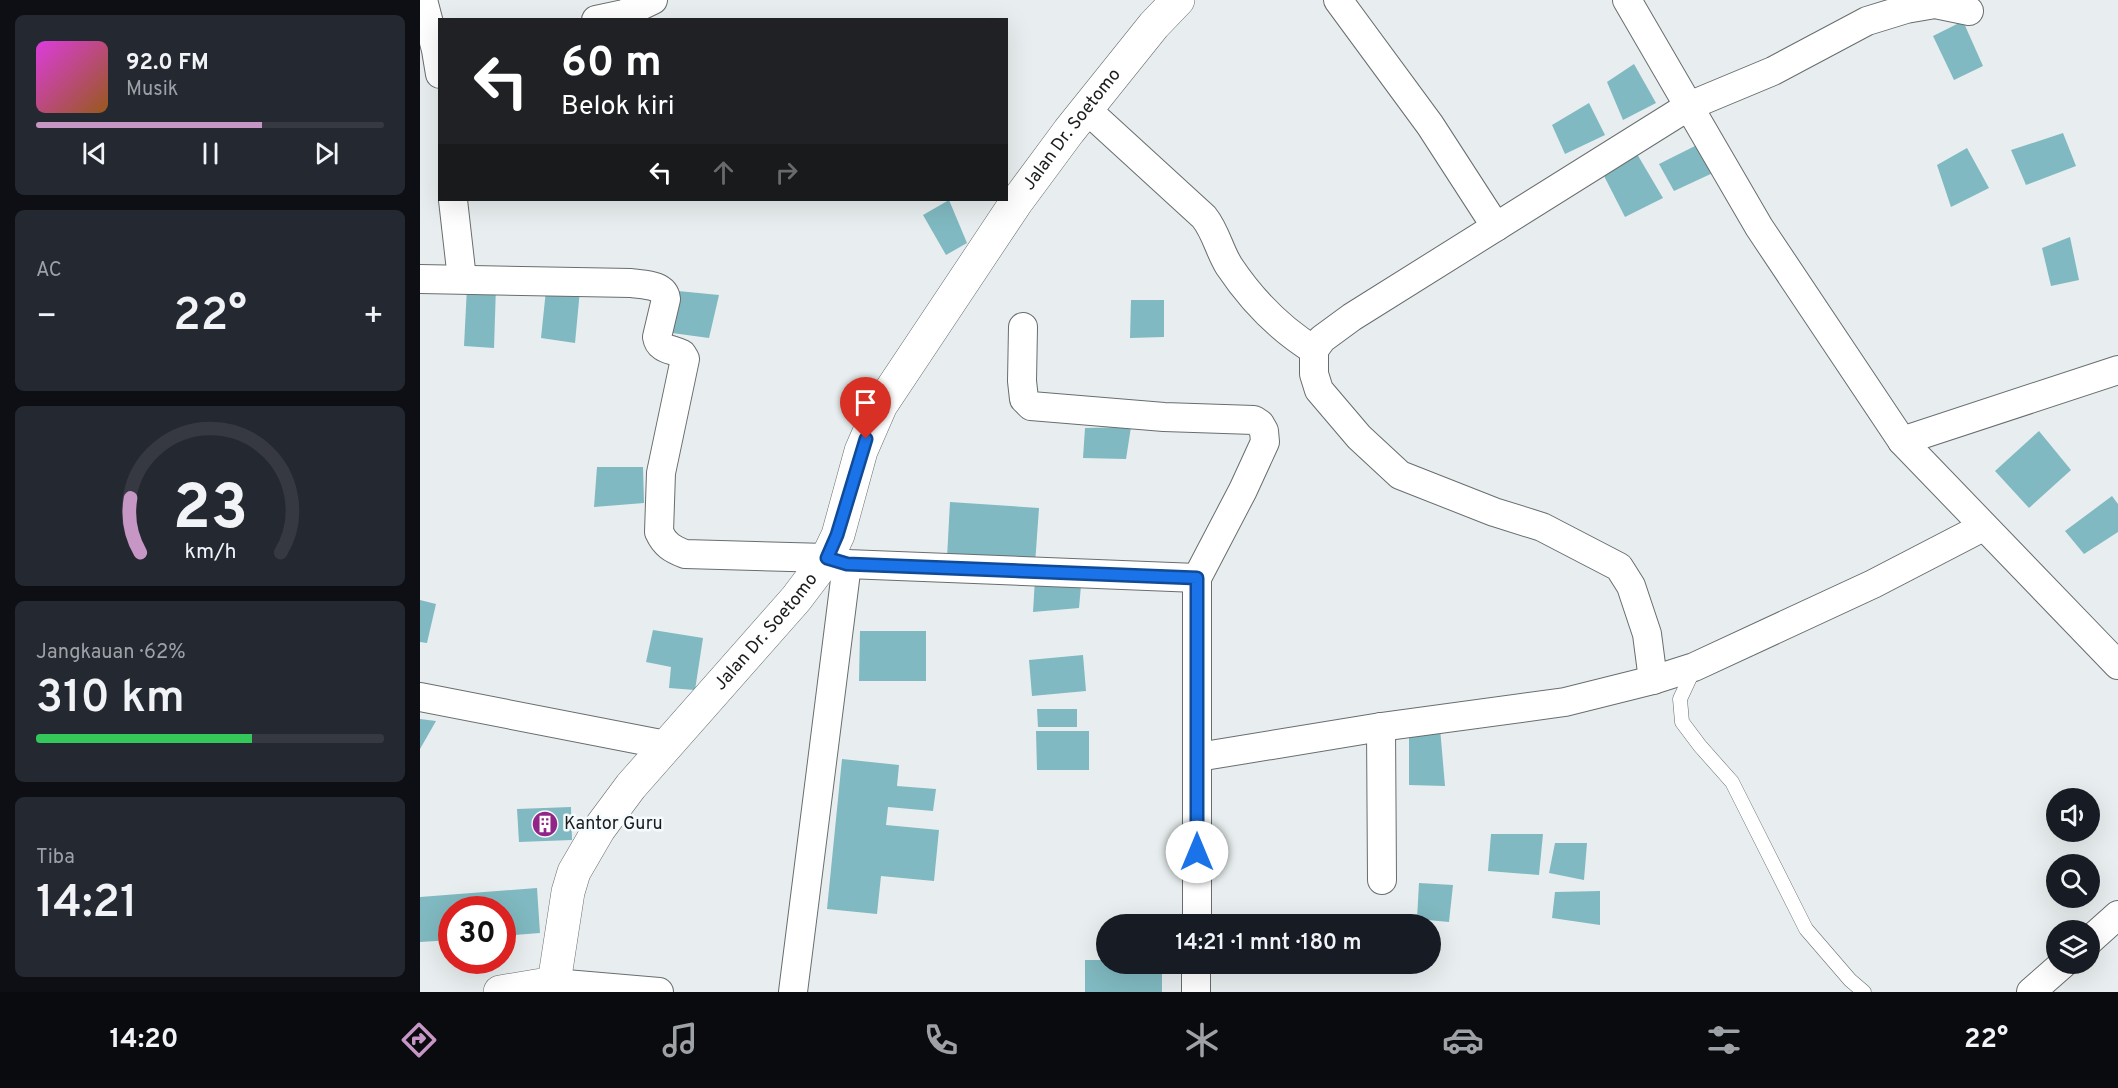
<!DOCTYPE html>
<html lang="id">
<head>
<meta charset="utf-8">
<style>
  body { margin:0; font-family:Overpass,sans-serif; background:#242831; color:#f1f3f6; height:100vh; display:flex; flex-direction:column; font-size:22px; white-space:nowrap }
  * { box-sizing:border-box; margin:0 }
  p { font-size:20px; color:#9ea1a6 }
  .icon { flex:none; width:33px; height:33px; fill:none; stroke:currentColor; stroke-width:2; stroke-linecap:round; stroke-linejoin:round }
  .map { position:relative; flex:1; overflow:hidden }
  .drawer { display:flex; flex-direction:column; gap:15px; padding:15px; background:#0d0f14; width:420px }
  .drawer>* { flex:none }
  .top-card { position:absolute; left:18px; top:18px; width:570px; height:183px; border-radius:0px; box-shadow:0 6px 24px #0002; background:#202124; color:#fff; overflow:hidden }
  .buttons { position:absolute; left:1626px; top:788px; display:grid; gap:12px }
  .buttons a { display:grid; place-items:center; width:54px; height:54px; border-radius:50%; background:#171b24; box-shadow:0 6px 24px #0002; font-size:30px }
  .speed { position:absolute; left:18px; top:896px; display:flex; gap:12px; font-size:30px; font-weight:700; text-align:center }
  .speed>* { display:grid; place-content:center; width:78px; height:78px; border-radius:50%; background:#171b24; box-shadow:0 6px 24px #0002; line-height:1 }
  .speed .limit { border:9px solid #d22; background:#fff; color:#111 }
  .pin { position:absolute; display:grid; place-items:center; width:51px; height:51px; color:#fff; margin:-62px -26px; border-radius:50% 50% 50% 0; rotate:-45deg; box-shadow:0 0 6px #0007 }
  .pin .icon { rotate:45deg }
  .me { position:absolute; width:66px; margin:-33px; rotate:0deg; stroke-linejoin:round; filter:drop-shadow(0 0 4px #0008) }
  .turn { display:flex; align-items:center; gap:21px; height:126px; padding:0 24px; font-size:27px }
  .turn .icon { width:78px; height:78px; stroke-width:2.5 }
  .turn b { display:block; font-size:42px; line-height:51px }
  .lanes { display:flex; align-items:center; height:57px; padding:0 24px; background:#0003; justify-content:center; gap:30px; direction:ltr }
  .lanes .off { opacity:.35 }
  .big { font-size:45px; font-weight:600; line-height:1.1 }
  .drawer .tile { flex:1; display:flex; flex-direction:column; justify-content:center; gap:9px; min-width:0; padding:0 21px; border-radius:9px; background:#242831 }
  .drawer .dial { align-items:center; gap:0 }
  .dial svg { height:156px; overflow:visible; fill:none; stroke:#363941; stroke-width:7; stroke-linecap:round; text-anchor:middle }
  .dial text { fill:#f1f3f6; stroke:none }
  .song { display:flex; align-items:center; gap:18px }
  .cover { width:72px; height:72px; border-radius:9px; background:linear-gradient(135deg,hsl(300 70% 55%),hsl(30 70% 35%)) }
  .played { height:6px; border-radius:3px; background:linear-gradient(90deg,#c696c4 65%,#363941 65%) }
  .keys { display:flex; justify-content:space-around; direction:ltr }
  .heat { display:flex; justify-content:space-between; align-items:center; font-size:33px; direction:ltr }
  .charge { height:9px; border-radius:4px; background:linear-gradient(90deg,#34c759 62%,#363941 0) }
  .trip { position:absolute; left:676px; top:914px; width:345px; height:60px; border-radius:30px; background:#171b24; box-shadow:0 6px 24px #0002; font-weight:600; line-height:60px; text-align:center }
  .tab-bar { display:flex; height:96px; justify-content:space-around; align-items:center; background:#090b0e; color:#9ea1a6 }
  .tab-bar .icon { width:42px; height:42px }
  .tab-bar .active { color:#c696c4 }
  .tab-bar b { font-size:27px; color:#f1f3f6 }
  main { display:flex; flex:1; min-height:0 }
  .map>svg:first-child { display:block }
  .building { fill:#80b9c1 }
  .lines { fill:none; stroke-linecap:round; stroke-linejoin:round }
  .lane-casing { stroke:#686d6e; stroke-width:15 }
  .street-casing { stroke:#686d6e; stroke-width:30 }
  .secondary-casing { stroke:#686d6e; stroke-width:34 }
  .lane { stroke:#fff; stroke-width:14 }
  .street { stroke:#fff; stroke-width:28 }
  .secondary { stroke:#fff; stroke-width:33 }
  .route-casing { stroke:#114b97; stroke-width:15 }
  .route { stroke:#1a73e8; stroke-width:10 }
  .labels { text-anchor:middle; dominant-baseline:central; stroke-width:5; stroke-linejoin:round; paint-order:stroke }
  .street-label { font-size:18px; fill:#191b1c; stroke:#f5fbfc }
  .poi-label { font-size:18px; fill:#191b1c; stroke:#f5fbfc; text-anchor:start }
</style>
</head>
<body>
<main>
<section class="drawer">
<div class="tile">
<div class="song"><i class="cover"></i><div><b>92.0 FM</b><p>Musik</p></div></div>
<div class="played"></div>
<div class="keys"><svg class="icon" aria-label="previous" viewBox="0 0 24 24"><path d="M18 5L8 12l10 7zM5 5v14"/></svg><svg class="icon" aria-label="pause" viewBox="0 0 24 24"><path d="M8 5v14M16 5v14"/></svg><svg class="icon" aria-label="next" viewBox="0 0 24 24"><path d="M6 5l10 7-10 7zM19 5v14"/></svg></div>
</div>
<div class="tile"><p>AC</p>
<div class="heat"><a>−</a><b class="big">22°</b><a>+</a></div>
</div>
<div class="tile dial"><svg viewBox="0 0 100 80">
<path d="M14 69A42 42 0 1 1 86 69"/>
<path d="M14 69A42 42 0 0 1 9 41" stroke="#c696c4"/>
<text x="50" y="56" font-size="32" font-weight="700">23</text>
<text x="50" y="72" font-size="11">km/h</text>
</svg></div>
<div class="tile"><p>Jangkauan · 62%</p><b class="big">310 km</b><div class="charge"></div></div>
<div class="tile"><p>Tiba</p><b class="big">14:21</b></div>
</section>
<div class="map">
<svg width="1698" height="992" viewBox="0 0 1698 992">
  <rect width="100%" height="100%" fill="#e8eeef"/>
  <g class="building">
    <polygon points="1543,21 1563,66 1534,80 1513,36"/>
    <polygon points="1214,64 1236,103 1203,120 1187,82"/>
    <polygon points="1169,103 1185,135 1145,154 1132,125"/>
    <polygon points="1643,133 1656,166 1606,185 1591,150"/>
    <polygon points="1277,145 1295,172 1254,191 1239,164"/>
    <polygon points="1547,148 1569,188 1531,207 1517,165"/>
    <polygon points="1217,154 1243,198 1205,217 1183,174"/>
    <polygon points="529,200 547,243 526,255 503,215"/>
    <polygon points="1650,237 1659,280 1631,286 1622,248"/>
    <polygon points="76,286 74,348 44,346 47,287"/>
    <polygon points="126,290 160,290 155,343 121,338"/>
    <polygon points="258,291 299,295 289,338 252,333"/>
    <polygon points="711,300 744,300 744,337 710,338"/>
    <polygon points="711,427 706,459 663,458 665,428"/>
    <polygon points="1619,431 1651,470 1609,508 1575,471"/>
    <polygon points="177,467 223,467 224,503 174,507"/>
    <polygon points="1692,496 1698,504 1698,532 1664,554 1645,531"/>
    <polygon points="530,502 619,508 615,564 527,558"/>
    <polygon points="662,574 659,608 613,612 615,579"/>
    <polygon points="0,600 16,604 7,643 0,642"/>
    <polygon points="233,630 283,638 275,690 249,688 251,667 226,662"/>
    <polygon points="440,631 506,631 506,681 439,681"/>
    <polygon points="663,655 666,691 612,696 609,660"/>
    <polygon points="617,709 657,709 657,727 618,727"/>
    <polygon points="0,719 16,721 0,749"/>
    <polygon points="1020,728 1025,786 989,785 989,731"/>
    <polygon points="616,731 669,731 669,770 617,770"/>
    <polygon points="422,759 479,765 477,786 516,789 513,811 468,807 466,825 519,830 514,881 461,876 457,914 407,909"/>
    <polygon points="151,807 152,840 99,842 97,809"/>
    <polygon points="1071,834 1123,834 1119,875 1068,871"/>
    <polygon points="1135,843 1167,843 1164,880 1129,873"/>
    <polygon points="999,883 1033,885 1029,922 997,919"/>
    <polygon points="117,888 120,933 82,936 82,909 32,909 32,940 0,942 0,897"/>
    <polygon points="1180,891 1180,925 1132,918 1135,892"/>
    <polygon points="665,960 687,960 687,963 742,963 742,992 665,992"/>
  </g>
  <g class="lines">
    <defs>
      <polyline id="lane" points="1274,669 1260,699 1262,722 1280,746 1312,782 1386,929 1430,980 1444,992"/>
      <g id="street">
        <polyline points="3,0 16,50 20,74"/>
        <polyline points="918,0 1010,125 1076,227"/>
        <polyline points="1207,0 1339,227 1482,441 1698,665"/>
        <polyline points="176,20 204,14 233,0"/>
        <path d="M 666,109 L 784,217 C 796,232 799,250 809,266 C 831,299 860,329 894,350"/>
        <polyline points="33,200 42,279"/>
        <path d="M 0,279 L 211,283 C 223,285 244,284 246,299 L 237,337 C 239,350 252,349 262,354 L 265,359 L 241,473 L 239,532 C 245,545 252,549 265,554 L 407,558 L 427,564 L 777,578"/>
        <polyline points="603,327 602,381 604,399 611,406 744,417 834,420 840,424 844,431 845,442 823,490 777,578 777,924"/>
        <polyline points="1482,441 1698,370"/>
        <polyline points="1233,680 1227,634 1211,586 1199,567 1122,527 1074,512 980,475 939,437 899,390 894,374 894,350 902,339 932,317 1269,106 1353,71 1447,21 1486,9 1515,4 1549,11"/>
        <polyline points="0,697 246,745"/>
        <polyline points="961,727 962,880"/>
        <polyline points="778,757 961,727 1145,702 1233,680 1274,667 1453,584 1563,527"/>
        <polyline points="1670,940 1698,915"/>
        <polyline points="133,992 134,983 239,992"/>
        <polyline points="373,992 427,564"/>
        <polyline points="776,992 776,963"/>
        <polyline points="1611,992 1644,963"/>
      </g>
      <g id="secondary">
        <path id="s1" d="M 80,992 L 134,983 L 148,892 L 154,872 L 179,829 L 211,786 L 376,599 L 407,558 L 418,535 L 441,451 L 461,405 L 595,204 L 649,131 L 734,25 L 758,0"/>
      </g>
    </defs>
    <use href="#lane" class="lane-casing"/>
    <use href="#street" class="street-casing"/>
    <use href="#secondary" class="secondary-casing"/>
    <use href="#lane" class="lane"/>
    <use href="#street" class="street"/>
    <use href="#secondary" class="secondary"/>
  </g>
  <g class="lines">
    <defs>
      <polyline id="route" points="446,439 417,535 407,558 427,564 777,578 777,852"/>
    </defs>
    <use href="#route" class="route-casing"/>
    <use href="#route" class="route"/>
  </g>
  <defs>
    <symbol id="building-disc" viewBox="-11 -11 22 22"><circle r="9.5" fill="#912588" stroke="#f5fbfc"/><path d="M-4-6H4V6H1V3H-1V6H-4ZM-2.5-4.3h1.7v1.8h-1.7ZM.8-4.3h1.7v1.8H.8ZM-2.5-1h1.7V.8h-1.7ZM.8-1h1.7V.8H.8Z" fill="#fff"/></symbol>
  </defs>
  <g fill-rule="evenodd">
    <use href="#building-disc" x="110" y="809" width="30" height="30"/>
  </g>
  <g class="labels">
    <g class="street-label">
      <text stroke="none"><textPath href="#s1" startOffset="1070">Jalan Dr. Soetomo</textPath></text>
      <text stroke="none"><textPath href="#s1" startOffset="476">Jalan Dr. Soetomo</textPath></text>
    </g>
    <g class="poi-label">
      <text x="144" y="824">Kantor Guru</text>
    </g>
  </g>
</svg>
<div class="buttons">
<a><svg class="icon" aria-label="sound" viewBox="0 0 24 24"><path d="M4 9h4l5-4v14l-5-4H4zM17 9q2 3 0 6"/></svg></a>
<a><svg class="icon" aria-label="search" viewBox="0 0 24 24"><circle cx="10" cy="10" r="6"/><path d="M15 15l6 6"/></svg></a>
<a><svg class="icon" aria-label="layers" viewBox="0 0 24 24"><path d="M12 4l9 5-9 5-9-5zM3 14l9 5 9-5"/></svg></a>
</div>
<div class="speed"><div class="limit">30</div></div>
<div class="pin" style="left:446px;top:439px;background:#d93025"><svg class="icon" aria-label="arrive" viewBox="0 0 24 24"><path d="M6 21V4h12l-3 4 3 4H6"/></svg></div>
<svg class="me" style="left:777px;top:852px" viewBox="-20 -20 40 40"><circle r="19" fill="#fff"/><path d="M0-13L10 11 0 6-10 11z" fill="#1a73e8"/></svg>
<div class="trip">14:21 · 1 mnt · 180 m</div>
<div class="top-card">
<div class="turn"><svg class="icon" aria-label="left" viewBox="0 0 24 24"><path d="M17 20v-9H6M10 6l-5 5 5 5"/></svg><div><b>60 m</b>Belok kiri</div></div>
<div class="lanes"><svg class="icon" aria-label="left" viewBox="0 0 24 24"><path d="M17 20v-9H6M10 6l-5 5 5 5"/></svg><svg class="icon off" aria-label="ahead" viewBox="0 0 24 24"><path d="M12 20V5M6 11l6-6 6 6"/></svg><svg class="icon off" aria-label="right" viewBox="0 0 24 24"><path d="M7 20v-9h11M14 6l5 5-5 5"/></svg></div>
</div>
</div>
</main>
<nav class="tab-bar">
<b>14:20</b>
<svg class="icon active" aria-label="directions" viewBox="0 0 24 24"><path d="M12 3l9 9-9 9-9-9zM9 14v-3h6M13 9l2 2-2 2"/></svg>
<svg class="icon" aria-label="music" viewBox="0 0 24 24"><path d="M9 18V5l10-2v13"/><circle cx="6" cy="18" r="3"/><circle cx="16" cy="16" r="3"/></svg>
<svg class="icon" aria-label="phone" viewBox="0 0 24 24"><path d="M5 4h4l2 5-3 2q2 4 5 5l2-3 5 2v4C11 20 4 13 5 4z"/></svg>
<svg class="icon" aria-label="climate" viewBox="0 0 24 24"><path d="M12 3v18M4 7l16 10M4 17L20 7"/></svg>
<svg class="icon" aria-label="car" viewBox="0 0 24 24"><path d="M5 17H2v-5l4-1 3-4h7l3 4 3 1v5h-3M9 17h6M6 11h13"/><circle cx="7" cy="17" r="2"/><circle cx="17" cy="17" r="2"/></svg>
<svg class="icon" aria-label="filters" viewBox="0 0 24 24"><path d="M4 7h16M4 17h16"/><circle cx="9" cy="7" r="2"/><circle cx="15" cy="17" r="2"/></svg>
<b>22°</b>
</nav>
</body>
</html>
